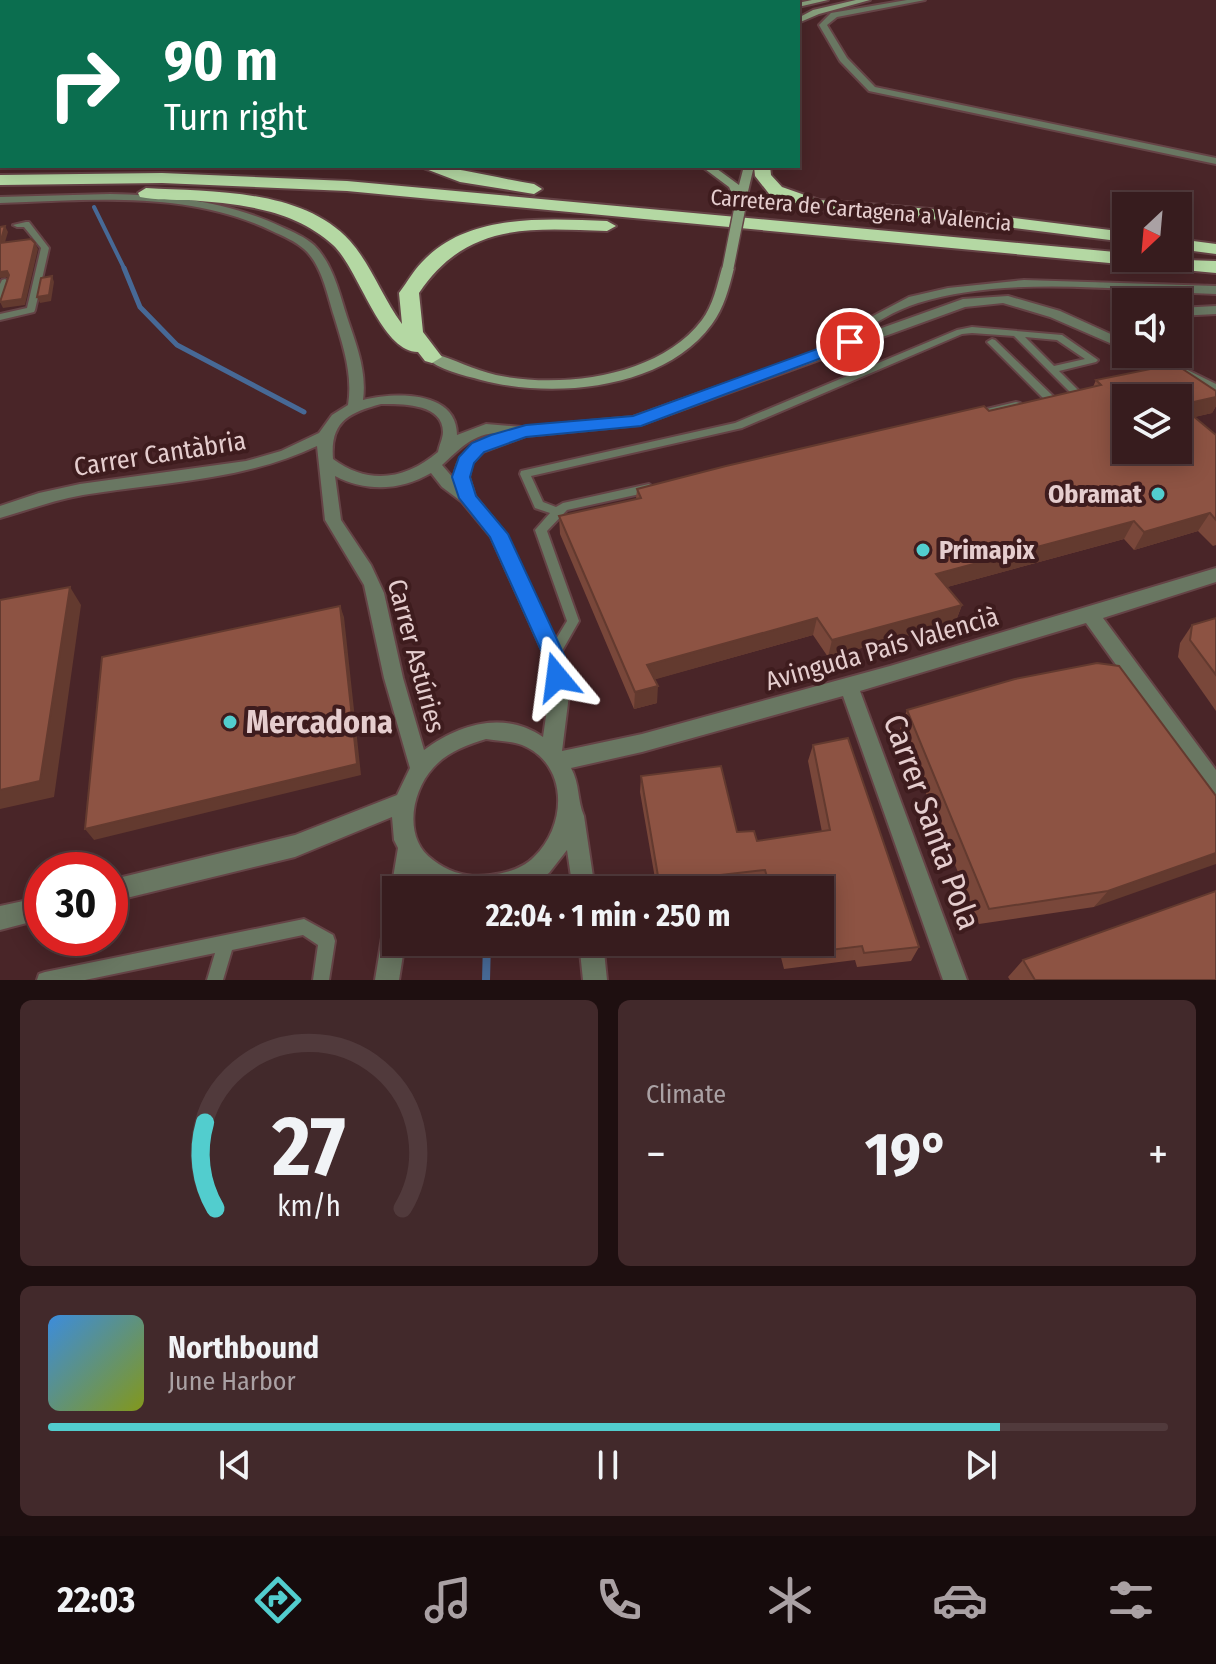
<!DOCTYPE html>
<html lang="en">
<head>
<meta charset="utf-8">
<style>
  body { margin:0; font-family:"Fira Sans Condensed",sans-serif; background:#42292b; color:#f1f3f6; height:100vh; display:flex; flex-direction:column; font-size:30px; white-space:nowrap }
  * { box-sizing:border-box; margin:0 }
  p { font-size:26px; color:#aaa1a4 }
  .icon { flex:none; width:44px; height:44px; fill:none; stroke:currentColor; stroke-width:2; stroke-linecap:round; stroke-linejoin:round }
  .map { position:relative; height:980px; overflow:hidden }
  .sheet { display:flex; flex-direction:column; gap:20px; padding:20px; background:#1e0f10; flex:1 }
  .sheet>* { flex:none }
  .banner { position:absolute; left:0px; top:0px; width:800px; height:168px; box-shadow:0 4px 20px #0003,0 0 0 2px #513a3c; background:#0b6e4f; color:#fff; overflow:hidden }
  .needle { width:52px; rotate:206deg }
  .buttons { position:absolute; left:1112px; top:192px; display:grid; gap:16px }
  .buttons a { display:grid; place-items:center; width:80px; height:80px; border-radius:0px; background:#371c1e; box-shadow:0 4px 20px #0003,0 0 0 2px #513a3c; font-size:40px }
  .speed { position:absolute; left:24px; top:852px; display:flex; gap:16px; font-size:40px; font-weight:700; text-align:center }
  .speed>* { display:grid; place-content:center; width:104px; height:104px; border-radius:50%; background:#371c1e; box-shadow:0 4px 20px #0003,0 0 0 2px #513a3c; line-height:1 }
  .speed .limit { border:12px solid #d22; background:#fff; color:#111 }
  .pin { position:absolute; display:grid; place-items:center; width:68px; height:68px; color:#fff; margin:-34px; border:4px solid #fff; border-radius:50%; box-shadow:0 2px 8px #0007 }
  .me { position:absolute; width:88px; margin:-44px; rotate:344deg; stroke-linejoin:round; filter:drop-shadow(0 0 6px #0008) }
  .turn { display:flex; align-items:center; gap:28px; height:168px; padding:0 32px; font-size:36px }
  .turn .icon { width:104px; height:104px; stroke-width:2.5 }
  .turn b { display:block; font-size:56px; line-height:68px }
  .big { font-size:60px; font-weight:700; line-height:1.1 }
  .sheet .card { flex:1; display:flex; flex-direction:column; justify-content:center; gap:12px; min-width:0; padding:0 28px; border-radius:12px; background:#42292b }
  .sheet .dial { align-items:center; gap:0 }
  .dial svg { height:208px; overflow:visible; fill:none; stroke:#513a3c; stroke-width:7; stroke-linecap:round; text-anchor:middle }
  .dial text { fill:#f1f3f6; stroke:none }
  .song { display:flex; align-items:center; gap:24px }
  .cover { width:96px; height:96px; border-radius:12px; background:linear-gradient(135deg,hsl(210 70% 55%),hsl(70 70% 35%)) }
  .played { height:8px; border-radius:4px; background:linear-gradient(90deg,#52cdce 85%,#513a3c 85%) }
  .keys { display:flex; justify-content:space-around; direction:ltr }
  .heat { display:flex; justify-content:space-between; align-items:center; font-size:44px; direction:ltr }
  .sheet .tiles { flex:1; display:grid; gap:20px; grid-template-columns:1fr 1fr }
  .card:last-child { grid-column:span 2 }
  .trip { position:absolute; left:382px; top:876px; width:452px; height:80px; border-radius:0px; background:#371c1e; box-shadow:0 4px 20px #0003,0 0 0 2px #513a3c; font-weight:700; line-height:80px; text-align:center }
  .tabs { display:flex; height:128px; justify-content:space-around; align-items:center; background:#160b0c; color:#aaa1a4 }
  .tabs .icon { width:56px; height:56px }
  .tabs .current { color:#52cdce }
  .tabs b { font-size:36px; color:#f1f3f6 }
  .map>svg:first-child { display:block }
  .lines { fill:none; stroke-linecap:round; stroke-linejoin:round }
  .stream-far2 { stroke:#476996; stroke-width:4 }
  .stream-far1 { stroke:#476996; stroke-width:5 }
  .stream { stroke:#476996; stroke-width:8 }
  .lane-casing { stroke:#654346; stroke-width:4 }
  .street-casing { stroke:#654346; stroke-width:4 }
  .secondary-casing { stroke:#654346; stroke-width:4 }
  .highway-casing { stroke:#654346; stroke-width:4 }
  .lane { fill:#697762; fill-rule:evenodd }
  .street { fill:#697762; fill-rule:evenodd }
  .secondary { fill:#879f7c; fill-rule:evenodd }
  .highway { fill:#b4d8a3; fill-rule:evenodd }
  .secondary-bridge-casing { stroke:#654346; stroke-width:14; stroke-linecap:butt }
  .secondary-bridge { stroke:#879f7c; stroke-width:11 }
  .wall { fill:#79473a }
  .shaded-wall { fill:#633a2f }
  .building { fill:#8d5343; stroke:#633a2f; stroke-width:2; fill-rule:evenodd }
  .route { fill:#1a73e8; stroke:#114b97; stroke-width:2 }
  .poi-dot { fill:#52cdce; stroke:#3e1c1e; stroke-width:3 }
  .labels { text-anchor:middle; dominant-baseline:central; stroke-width:8; stroke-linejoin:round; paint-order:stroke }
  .far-street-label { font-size:22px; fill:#e5cdce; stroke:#3e1c1e }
  .street-label { font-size:26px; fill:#e5cdce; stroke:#3e1c1e }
  .poi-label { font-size:26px; font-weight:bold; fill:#e5cdce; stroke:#3e1c1e; text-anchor:end }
  .near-poi-label { font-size:32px; font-weight:bold; fill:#e5cdce; stroke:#3e1c1e; text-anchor:start }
  .near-street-label { font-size:32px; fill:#e5cdce; stroke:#3e1c1e }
</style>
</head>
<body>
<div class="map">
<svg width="1216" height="980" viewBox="0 0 1216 980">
  <rect width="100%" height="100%" fill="#492528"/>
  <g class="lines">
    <polyline class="stream-far2" points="94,207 125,270"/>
    <polyline class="stream-far1" points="124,268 140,307 177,345 304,412"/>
    <polyline class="stream" points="486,980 487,942"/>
    <defs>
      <g id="lane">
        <polygon points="26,222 29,222 49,248 35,310 34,312 0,320 0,314 27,308 41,248 24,227 17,227 13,225"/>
        <polygon points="5,279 9,282 4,297 0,300 0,284 2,280"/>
        <path d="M 972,327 L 1062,335 L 1098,360 L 1096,362 L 1059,371 L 1080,392 L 1075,395 L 1072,394 L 1014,336 L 972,333 L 962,334 L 742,428 L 531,476 L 543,502 L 556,507 L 563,503 L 649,484 L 654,488 L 649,492 L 567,510 L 547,531 L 579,621 L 558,658 L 553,659 L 548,658 L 547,654 L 567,621 L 535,530 L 550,513 L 535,508 L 520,474 L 521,471 L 735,423 L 957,330 ZM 1025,337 L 1057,340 L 1085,359 L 1054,366 Z"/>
        <polygon points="992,339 995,340 1053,396 1054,398 1053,400 1045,400 987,342"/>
        <polygon points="1016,402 1020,403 1021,405 1020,407 978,417 973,414 974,412"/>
        <polygon points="304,919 333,935 335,941 329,980 313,980 318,945 303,935 232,950 223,980 207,980 215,953 85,980 37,980 39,974 45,972"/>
      </g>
      <g id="street">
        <rect x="74" y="0" width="8" height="2"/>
        <rect x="106" y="0" width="8" height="2"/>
        <polygon points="907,0 925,0 837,17 827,25 847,58 875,87 1216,158 1216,164 869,91 840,61 819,25 831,13"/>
        <rect x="0" y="71" width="2" height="6"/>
        <path d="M 110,194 C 170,195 227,201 282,227 C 293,232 305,237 314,245 C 333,264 339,292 347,317 C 356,344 367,371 363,400 C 394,392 457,390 457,435 L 486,424 L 522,427 L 633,417 L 963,299 L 1008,296 L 1060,311 L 1126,341 L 1126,350 L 1050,317 L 1003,303 L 965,307 L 640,425 L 526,436 L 483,452 L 472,463 L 469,477 L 475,496 L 506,534 L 564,659 L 569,695 L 562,751 L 642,734 L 890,666 L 1216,568 L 1216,582 L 1103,618 L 1216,770 L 1216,797 L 1209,794 L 1086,623 L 860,691 L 967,980 L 943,980 L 843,696 L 642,752 L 571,768 C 580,784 577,800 584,816 L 595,890 L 573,890 L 567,850 L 549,873 L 522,890 L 438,890 L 416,875 L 413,890 L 396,890 L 396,899 L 391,890 L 398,848 L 394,840 L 392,817 L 295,857 L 110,902 L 110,880 L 295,835 L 397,795 L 410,768 L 384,678 L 364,585 L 325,520 L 317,446 C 243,481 163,482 83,495 C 54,500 28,510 0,518 L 0,506 L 39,493 L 80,484 L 246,461 L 281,451 L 319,433 L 332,415 L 348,405 C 353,374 343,346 334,316 C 327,294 322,265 304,249 C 295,241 283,236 272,231 C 188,190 91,200 0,203 L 0,197 ZM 381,404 C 401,404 443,403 443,432 C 443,438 439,446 438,452 C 405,480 368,485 333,459 C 330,422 348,413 381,404 ZM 499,433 C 475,440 456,453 454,479 L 442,465 C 460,449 473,433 499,433 ZM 431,473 L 442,487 L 462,502 L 491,537 L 546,659 L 549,695 L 543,737 C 504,710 459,724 424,750 L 403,678 L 384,593 L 371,565 L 341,520 L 335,476 C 366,492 400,491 431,473 ZM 486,739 C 497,741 512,741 522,745 C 569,764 567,826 534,857 C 522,869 506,873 490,875 C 469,878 450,873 433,860 C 403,839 411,792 433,768 C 447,752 467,745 486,739 Z"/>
        <path d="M 1024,280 L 1216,286 L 1216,294 C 1124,290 1006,275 918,303 C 895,310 874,324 853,336 L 843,336 L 841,333 L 909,297 L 948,288 Z"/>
        <polygon points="1216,306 1216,314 1178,316 1178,308"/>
        <polygon points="1137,354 1155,354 1216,384 1216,395"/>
        <polygon points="42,897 42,919 0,930 0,906"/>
        <polygon points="396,913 396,942 405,942 399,980 375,980 384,925 388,917"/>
        <polygon points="579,942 603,942 607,980 583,980"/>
      </g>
      <g id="secondary">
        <polygon points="641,0 649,0 651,2 643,2"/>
        <polygon points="696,0 707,0 709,2 698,2"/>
        <polygon points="812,0 828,0 798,7 798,3"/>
        <polygon points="856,0 870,0 819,14 798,23 798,18 813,10"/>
        <polygon points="0,161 2,166 6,166 0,167"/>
        <polygon points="701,166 713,166 739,185 744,166 754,166 745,204 737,204 729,187"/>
        <path d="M 728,264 L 734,268 C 729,288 724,308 712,324 C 664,390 553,399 481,380 C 463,375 439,370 425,357 L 432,353 C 454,359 474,370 496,375 C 561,389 659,377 702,320 C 713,305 717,286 722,268 Z"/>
      </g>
      <g id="highway">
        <path d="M 418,166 C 456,166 496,178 534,184 L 542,189 L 534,194 L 460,182 Z"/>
        <polygon points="754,166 770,166 771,175 782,187 819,200 967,212 1126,232 1126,242 967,222 817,210 770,195 755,176"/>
        <polygon points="162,173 347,181 1126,253 1126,258 1216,261 1216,273 347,191 162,183 0,185 0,175"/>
        <path d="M 146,188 C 211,192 302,188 350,241 C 372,266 382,297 402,324 L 399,293 C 408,281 415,268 426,258 C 472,213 548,219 607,221 L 616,226 L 607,231 C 529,228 467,222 419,293 L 423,332 L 442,357 L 432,363 L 425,361 L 418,352 C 381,352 359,269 333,245 C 294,209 240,204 189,200 C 173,200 156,200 140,197 L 138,193 Z"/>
        <polygon points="1178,239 1216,244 1216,254 1178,249"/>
      </g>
    </defs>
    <use href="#lane" class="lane-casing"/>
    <use href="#street" class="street-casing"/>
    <use href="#secondary" class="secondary-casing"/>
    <use href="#highway" class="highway-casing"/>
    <use href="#lane" class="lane"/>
    <use href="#street" class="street"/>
    <use href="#secondary" class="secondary"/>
    <use href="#highway" class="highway"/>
    <defs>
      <polyline id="secondary-bridge" points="728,268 741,202"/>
    </defs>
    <use href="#secondary-bridge" class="secondary-bridge-casing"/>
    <use href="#secondary-bridge" class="secondary-bridge"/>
  </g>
  <g class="wall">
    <polygon points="474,0 614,0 612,2 488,2"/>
    <polygon points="1096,380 1216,391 1216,406 1212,413 1194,417 1216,435 1216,545 1213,546 1198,531 1134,550 1124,539 947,587 962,605 955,623 828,657 813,635 655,679 657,703 634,709 560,534 559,516 636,499 637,489 1093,387"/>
    <polygon points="1216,618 1216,711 1178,657 1180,643 1192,625"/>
    <polygon points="907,710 1216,796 1094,907 979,924 900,729"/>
    <polygon points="813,745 919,947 911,961 857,967 855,960 784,969 777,942 820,942 820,890 763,890 761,885 717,890 657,890 640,792 641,776 737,832 757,841 822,832 808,761"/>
    <polygon points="1023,960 1216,980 1010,980 1008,977"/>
  </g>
  <g class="shaded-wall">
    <polygon points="602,0 614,0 612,2 600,2"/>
    <polygon points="5,226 8,232 3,249 0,243"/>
    <polygon points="35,243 38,249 25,305 3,308 0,302"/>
    <polygon points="7,271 10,277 0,278 0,272"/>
    <polygon points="52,276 54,282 51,301 40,303 37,297"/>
    <polygon points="1216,397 1216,406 1212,413 1178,421 1180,405"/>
    <polygon points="1210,513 1198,531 1134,550 1144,532"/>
    <polygon points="1134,521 1124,539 929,592 936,574"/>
    <polygon points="70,587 81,605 54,797 0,809 0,790"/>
    <polygon points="962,605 955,623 828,657 832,640"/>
    <polygon points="340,606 344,617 361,775 94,840 85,829"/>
    <polygon points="817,618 813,635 646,682 647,665"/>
    <polygon points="658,686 657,703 634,709 635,692"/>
    <polygon points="1216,853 1216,864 1094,907 1108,891"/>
  </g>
  <g class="building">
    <polygon points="568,0 602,0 600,2 583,2"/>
    <polygon points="5,226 0,243 31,239 35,243 22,299 0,302 9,275 7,271 0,272 0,227"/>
    <polygon points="52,276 49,295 37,297 41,278"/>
    <path d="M 1175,364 L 1216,391 L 1216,397 L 1180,405 L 1216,435 L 1216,520 L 1210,513 L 1144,532 L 1134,521 L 936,574 L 962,605 L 832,640 L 817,618 L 647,665 L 658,686 L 635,692 L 559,516 L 641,498 L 637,489 L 726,466 L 984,406 L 989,411 L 1101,385 L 1096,380 ZM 1126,398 L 1178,398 L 1178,450 L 1126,450 Z"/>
    <polygon points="70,587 40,781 0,790 0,600"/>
    <polygon points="340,606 357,764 85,829 102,657"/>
    <polygon points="1216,618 1216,675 1190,640 1192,625"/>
    <polygon points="1097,663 1119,666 1216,796 1216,853 1108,891 989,909 907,710 1015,679"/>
    <polygon points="848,738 919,947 864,953 862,946 789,955 785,942 820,942 820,890 771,890 765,870 659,882 641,776 721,766 737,832 754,831 757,841 830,830 813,745"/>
    <polygon points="1216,891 1216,980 1035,980 1023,960"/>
  </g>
  <polygon class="route" points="850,337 858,342 856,345 641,426 526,437 484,452 474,463 470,477 476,496 508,534 566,659 568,677 565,683 557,686 549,683 545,659 490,537 459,498 452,477 459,457 472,443 491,435 526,425 633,416"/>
  <g class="poi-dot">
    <circle cx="1158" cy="494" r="8"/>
    <circle cx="923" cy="550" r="8"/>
    <circle cx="230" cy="722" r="8"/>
  </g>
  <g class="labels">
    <g class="far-street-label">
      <text transform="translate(861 210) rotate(5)">Carretera de Cartagena a Valencia</text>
    </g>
    <g class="street-label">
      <text transform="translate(160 454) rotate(-9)">Carrer Cantàbria</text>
      <text transform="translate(882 649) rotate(-16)">Avinguda País Valencià</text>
      <text transform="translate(416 656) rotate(75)">Carrer Astúries</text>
    </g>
    <g class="poi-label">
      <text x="1142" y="494">Obramat</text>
      <text x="939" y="550" text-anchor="start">Primapix</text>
    </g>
    <g class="near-poi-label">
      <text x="246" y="722">Mercadona</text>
    </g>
    <g class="near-street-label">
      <text transform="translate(932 822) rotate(70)">Carrer Santa Pola</text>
    </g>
  </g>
</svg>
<div class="buttons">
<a><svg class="needle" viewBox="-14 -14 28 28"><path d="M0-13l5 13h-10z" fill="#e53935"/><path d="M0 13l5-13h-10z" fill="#aaa1a4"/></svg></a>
<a><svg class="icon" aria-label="sound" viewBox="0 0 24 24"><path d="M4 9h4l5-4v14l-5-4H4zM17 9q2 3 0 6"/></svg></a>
<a><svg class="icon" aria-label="layers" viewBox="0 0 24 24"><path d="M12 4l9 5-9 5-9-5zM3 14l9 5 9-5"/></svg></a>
</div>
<div class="speed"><div class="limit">30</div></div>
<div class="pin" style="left:850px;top:342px;background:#d93025"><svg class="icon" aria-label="arrive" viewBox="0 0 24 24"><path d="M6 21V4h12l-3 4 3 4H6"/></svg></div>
<svg class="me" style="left:557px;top:677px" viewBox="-20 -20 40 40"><path d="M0-17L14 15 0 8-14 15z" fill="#1a73e8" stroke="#fff" stroke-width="4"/></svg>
<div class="trip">22:04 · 1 min · 250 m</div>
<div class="banner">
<div class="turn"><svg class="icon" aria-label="right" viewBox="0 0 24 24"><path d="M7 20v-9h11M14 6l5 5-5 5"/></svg><div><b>90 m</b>Turn right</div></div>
</div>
</div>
<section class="sheet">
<div class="tiles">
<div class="card dial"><svg viewBox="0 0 100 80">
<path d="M14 69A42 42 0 1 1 86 69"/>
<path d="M14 69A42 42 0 0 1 10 36" stroke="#52cdce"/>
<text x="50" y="56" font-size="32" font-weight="700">27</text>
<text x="50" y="72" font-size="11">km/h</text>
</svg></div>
<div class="card"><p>Climate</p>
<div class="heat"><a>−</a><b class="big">19°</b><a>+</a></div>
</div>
<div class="card">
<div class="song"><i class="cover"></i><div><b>Northbound</b><p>June Harbor</p></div></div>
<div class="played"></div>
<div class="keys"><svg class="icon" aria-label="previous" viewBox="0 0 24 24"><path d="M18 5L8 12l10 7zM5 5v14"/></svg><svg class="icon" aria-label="pause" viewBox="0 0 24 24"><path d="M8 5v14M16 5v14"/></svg><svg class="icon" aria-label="next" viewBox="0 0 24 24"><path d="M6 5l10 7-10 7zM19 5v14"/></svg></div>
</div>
</div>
</section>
<nav class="tabs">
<b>22:03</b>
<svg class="icon current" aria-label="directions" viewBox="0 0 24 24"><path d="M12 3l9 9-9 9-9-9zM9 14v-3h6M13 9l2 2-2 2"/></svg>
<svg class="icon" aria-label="music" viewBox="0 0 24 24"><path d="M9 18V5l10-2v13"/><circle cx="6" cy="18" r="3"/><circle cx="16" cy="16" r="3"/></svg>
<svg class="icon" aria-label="phone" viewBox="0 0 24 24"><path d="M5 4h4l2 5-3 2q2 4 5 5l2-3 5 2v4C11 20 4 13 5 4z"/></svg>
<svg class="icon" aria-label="climate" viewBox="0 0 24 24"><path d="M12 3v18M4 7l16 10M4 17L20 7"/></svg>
<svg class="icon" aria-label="car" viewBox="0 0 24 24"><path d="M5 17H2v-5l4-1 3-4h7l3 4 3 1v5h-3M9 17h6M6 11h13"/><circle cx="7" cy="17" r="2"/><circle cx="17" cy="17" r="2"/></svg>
<svg class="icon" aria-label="filters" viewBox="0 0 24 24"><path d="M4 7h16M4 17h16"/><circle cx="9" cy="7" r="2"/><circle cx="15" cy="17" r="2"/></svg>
</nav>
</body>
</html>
